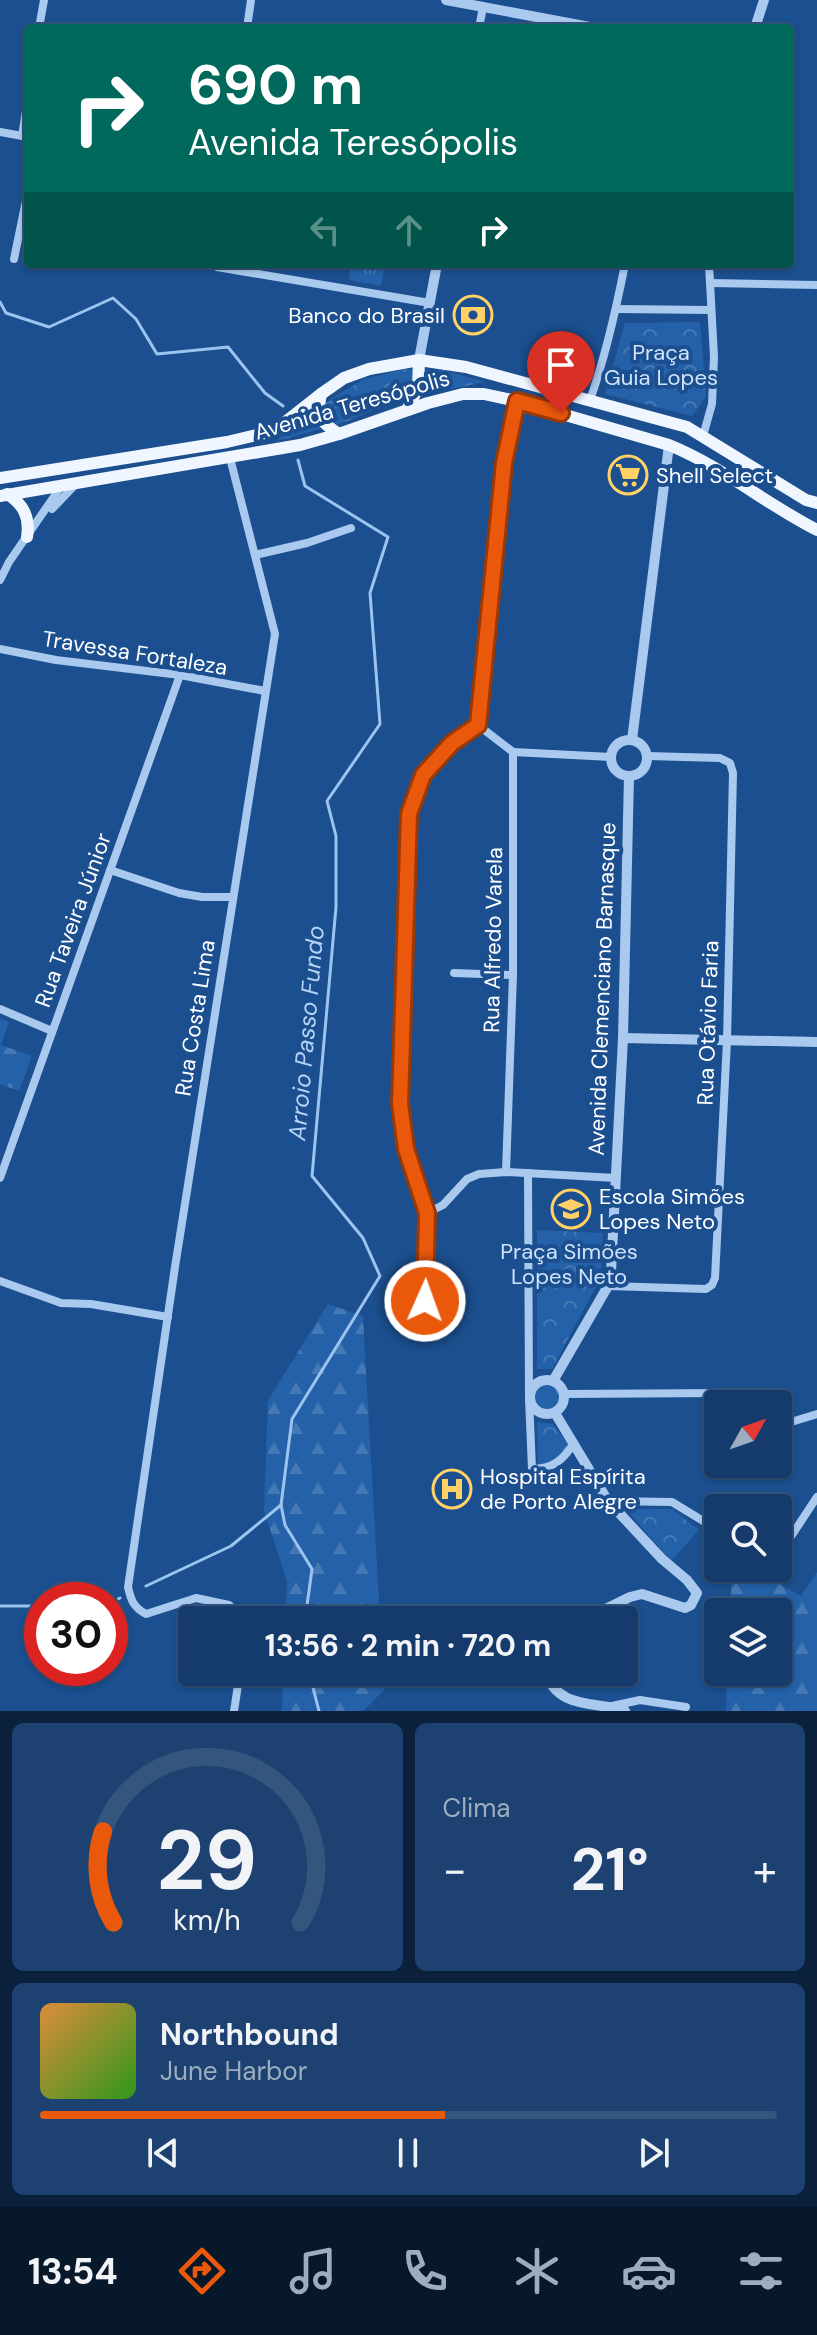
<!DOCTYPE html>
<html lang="pt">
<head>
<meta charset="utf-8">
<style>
  body { margin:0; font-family:"DM Sans",sans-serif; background:#1d4271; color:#f1f3f6; height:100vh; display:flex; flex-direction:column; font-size:30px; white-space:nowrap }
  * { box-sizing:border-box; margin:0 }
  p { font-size:26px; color:#9dadc1 }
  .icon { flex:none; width:44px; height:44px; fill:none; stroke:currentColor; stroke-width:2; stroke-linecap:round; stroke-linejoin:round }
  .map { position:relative; height:1711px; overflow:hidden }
  .side { display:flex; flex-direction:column; gap:12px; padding:12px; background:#0b203b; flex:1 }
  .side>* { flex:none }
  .hud { position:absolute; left:24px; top:24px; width:770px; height:244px; border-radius:8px; box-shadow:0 2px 6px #0004,0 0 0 2px #33557e; background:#00695c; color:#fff; overflow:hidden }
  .needle { width:52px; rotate:50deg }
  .fabs { position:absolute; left:704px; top:1390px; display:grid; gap:16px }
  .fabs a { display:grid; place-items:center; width:88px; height:88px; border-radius:8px; background:#143b6b; box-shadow:0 2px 6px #0004,0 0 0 2px #33557e; font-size:40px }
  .speed { position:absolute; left:24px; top:1582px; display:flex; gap:16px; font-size:40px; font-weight:700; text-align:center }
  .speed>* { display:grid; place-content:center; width:104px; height:104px; border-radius:50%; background:#143b6b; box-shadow:0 2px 6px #0004,0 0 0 2px #33557e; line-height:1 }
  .speed .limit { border:12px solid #d22; background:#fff; color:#111 }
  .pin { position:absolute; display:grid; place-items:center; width:68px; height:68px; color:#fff; margin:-82px -34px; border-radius:50% 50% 50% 0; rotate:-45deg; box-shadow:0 0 8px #0007 }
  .pin .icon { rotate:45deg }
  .me { position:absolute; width:88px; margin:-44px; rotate:2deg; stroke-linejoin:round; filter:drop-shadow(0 0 6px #0008) }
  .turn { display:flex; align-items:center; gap:28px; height:168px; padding:0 32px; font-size:36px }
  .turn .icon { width:104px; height:104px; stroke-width:2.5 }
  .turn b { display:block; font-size:56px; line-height:68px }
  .lanes { display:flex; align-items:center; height:76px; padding:0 32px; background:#0003; justify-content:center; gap:40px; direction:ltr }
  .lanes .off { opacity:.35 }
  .big { font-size:60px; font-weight:700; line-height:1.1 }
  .side .card { flex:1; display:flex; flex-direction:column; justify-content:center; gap:12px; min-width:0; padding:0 28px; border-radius:12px; background:#1d4271 }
  .side .dial { align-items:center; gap:0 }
  .dial svg { height:208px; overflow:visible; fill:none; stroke:#33557e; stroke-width:7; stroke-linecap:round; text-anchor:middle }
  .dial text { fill:#f1f3f6; stroke:none }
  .song { display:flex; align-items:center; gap:24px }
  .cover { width:96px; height:96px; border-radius:12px; background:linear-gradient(135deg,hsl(30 70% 55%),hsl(110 70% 35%)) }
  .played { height:8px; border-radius:4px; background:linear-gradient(90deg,#ea580c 55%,#33557e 55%) }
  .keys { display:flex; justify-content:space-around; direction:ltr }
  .heat { display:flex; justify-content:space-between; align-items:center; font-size:44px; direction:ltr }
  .side .tiles { flex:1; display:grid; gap:12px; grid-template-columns:1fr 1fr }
  .card:last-child { grid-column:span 2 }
  .trip { position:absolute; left:178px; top:1606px; width:460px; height:80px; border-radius:8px; background:#143b6b; box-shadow:0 2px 6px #0004,0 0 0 2px #33557e; font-weight:700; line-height:80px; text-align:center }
  .dock { display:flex; height:128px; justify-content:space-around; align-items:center; background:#08182b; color:#9dadc1 }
  .dock .icon { width:56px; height:56px }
  .dock .selected { color:#ea580c }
  .dock b { font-size:36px; color:#f1f3f6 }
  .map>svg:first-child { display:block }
  .grass { fill:url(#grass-tufts) }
  .forest { fill:url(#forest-firs) }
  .park { fill:url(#park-crowns) }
  .garden { fill:#2461a8 }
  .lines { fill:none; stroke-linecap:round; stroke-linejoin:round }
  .stream { stroke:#9cc4f0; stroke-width:3 }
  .minor { stroke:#a9c9ee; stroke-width:8 }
  .tertiary { stroke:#a9c9ee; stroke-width:10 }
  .primary { stroke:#f0f6ff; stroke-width:12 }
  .route-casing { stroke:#983908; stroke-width:20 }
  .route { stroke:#ea580c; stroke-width:14 }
  .labels { text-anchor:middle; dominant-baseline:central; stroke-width:8; stroke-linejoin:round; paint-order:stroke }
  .poi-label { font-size:22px; fill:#fff; stroke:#1b4f8f; text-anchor:start }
  .park-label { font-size:22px; fill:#cfe3fa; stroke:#1b4f8f }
  .street-label { font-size:22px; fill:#fff; stroke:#1b4f8f }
  .water-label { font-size:24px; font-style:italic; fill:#b5d3f5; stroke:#1b4f8f }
</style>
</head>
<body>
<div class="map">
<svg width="817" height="1711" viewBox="0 0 817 1711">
  <defs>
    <pattern id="grass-tufts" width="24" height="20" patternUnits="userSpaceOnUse" patternTransform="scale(2)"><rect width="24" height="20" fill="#2461a8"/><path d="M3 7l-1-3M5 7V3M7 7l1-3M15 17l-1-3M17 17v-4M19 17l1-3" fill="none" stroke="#4579b5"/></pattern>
    <pattern id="forest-firs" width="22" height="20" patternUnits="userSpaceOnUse" patternTransform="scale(2)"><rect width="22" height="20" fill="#2461a8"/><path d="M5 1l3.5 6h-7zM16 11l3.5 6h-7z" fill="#4579b5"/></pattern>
    <pattern id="park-crowns" width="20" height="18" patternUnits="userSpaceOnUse" patternTransform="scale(2)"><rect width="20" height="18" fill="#2461a8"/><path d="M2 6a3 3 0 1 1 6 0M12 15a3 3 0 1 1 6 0" fill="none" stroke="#4579b5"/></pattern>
  </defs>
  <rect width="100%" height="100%" fill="#1b4f8f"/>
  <g class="grass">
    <polygon points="351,264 385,264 381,286 349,280"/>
    <circle cx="547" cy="1397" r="14"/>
  </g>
  <g class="forest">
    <polygon points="0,1018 9,1022 1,1045 32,1056 19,1091 0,1084"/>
    <polygon points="328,1304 363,1316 380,1620 285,1620 287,1581 264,1511 268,1400"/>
    <polygon points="732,1568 750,1568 801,1596 817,1572 817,1711 726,1711 727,1672 778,1672 778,1612 730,1612"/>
    <polygon points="283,1672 383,1672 384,1690 363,1711 282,1711"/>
  </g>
  <g class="park">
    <polygon points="700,322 706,397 692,416 605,394 625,323"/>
    <polygon points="404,369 443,370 485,382 398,400 345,422 274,442 334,397 364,379"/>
    <polygon points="537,1230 603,1233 601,1277 552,1369 537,1369"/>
    <path d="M 537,1422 L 553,1424 L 568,1444 C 562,1457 552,1464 538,1465 Z"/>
    <polygon points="626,1509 672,1509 699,1530 671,1561"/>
  </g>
  <polygon class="garden" points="514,1606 515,1620 480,1620 479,1608"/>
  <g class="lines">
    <g class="stream">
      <polyline points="0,302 6,313 49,327 113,298 136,319 157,354 228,347 265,393 283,406"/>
      <polyline points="298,460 305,486 388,537 370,593 380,724 327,801 336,836 336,907 312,1176 363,1238 380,1276 292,1419 281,1505 285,1525 312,1569 305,1620"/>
      <polyline points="146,1586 231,1546 281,1505"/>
      <polyline points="110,1603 120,1598"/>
      <polyline points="0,1606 42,1606"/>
      <polyline points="309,1672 319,1711"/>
    </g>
    <g class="minor">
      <polyline points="39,28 44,0"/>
      <polyline points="247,28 251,0"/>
      <polyline points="479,28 483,7"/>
      <polyline points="0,132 28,137"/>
      <polyline points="22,136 28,98"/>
      <polyline points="14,259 28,191"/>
      <polyline points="212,264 217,267 430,303"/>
      <polyline points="710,283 817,285"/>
      <polyline points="617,309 711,310"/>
      <path d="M 590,400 C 606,355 616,310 625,264"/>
      <polyline points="703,436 712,404 714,357 709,264"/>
      <path d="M 230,458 L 275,634 L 175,1267 L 128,1587 C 131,1600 133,1607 146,1614 L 196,1598 L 229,1605 L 241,1616 L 242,1620"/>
      <polyline points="52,509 76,484"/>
      <polyline points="255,555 307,543 351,528"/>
      <polyline points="0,580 9,562 62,485"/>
      <polyline points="0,649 56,660 180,675 265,691"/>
      <polyline points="478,725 513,752"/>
      <polyline points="513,752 611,757"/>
      <polyline points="110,870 179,893 202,897 233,897"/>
      <polyline points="454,973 513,975"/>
      <polyline points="0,1009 52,1031"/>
      <polyline points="506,1172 513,975 513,752"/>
      <path d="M 528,1173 L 529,1398 L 532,1469 C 553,1469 563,1460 574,1443"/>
      <polyline points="0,1178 180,675"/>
      <polyline points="427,1213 443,1205 467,1179 479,1174 506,1172 616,1178"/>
      <polyline points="0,1281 61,1303 91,1304 168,1317"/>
      <polyline points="608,1286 706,1289 712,1285 715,1278 727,1041 733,773 730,763 720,758 647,756"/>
      <polyline points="425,1301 427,1213 406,1149 400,1104 409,814 423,775 452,743 478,725 504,463 517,401"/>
      <polyline points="564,1394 723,1393"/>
      <polyline points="778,1426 817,1414"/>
      <polyline points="608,1501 672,1502 718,1530"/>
      <polyline points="778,1556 817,1497"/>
      <polyline points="612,1706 640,1700 686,1707"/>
      <polyline points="234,1711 240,1672"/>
    </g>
    <g class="tertiary">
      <polyline points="446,0 595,28"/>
      <polyline points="755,28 764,0"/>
      <polyline points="419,360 437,264"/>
      <polyline points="632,740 669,445"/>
      <circle cx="629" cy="758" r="18"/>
      <polyline points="623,1038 817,1042"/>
      <circle cx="547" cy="1397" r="17"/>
      <polyline points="553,1381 608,1286 611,1272 623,1038 629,776"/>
      <polyline points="555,1413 608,1501 662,1559 687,1580 697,1593 691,1605 685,1608 642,1594 630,1597 583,1620"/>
      <path d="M 546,1672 C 557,1710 596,1701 625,1711"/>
    </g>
    <g class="primary">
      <path d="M 321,394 C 316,417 320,422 339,434"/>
      <polyline points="407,410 418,388 419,360"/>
      <polyline points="0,478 227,442 274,431 321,394 344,378 369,369 419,360 466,367 687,427 806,500 817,503"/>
      <path d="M 7,494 C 24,504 30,518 27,537"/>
      <path d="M 0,496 L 300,445 L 339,434 L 428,403 L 463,394 L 484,394 L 517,401 L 669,445 C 721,466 766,504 817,530"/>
    </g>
  </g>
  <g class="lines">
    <defs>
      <polyline id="route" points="425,1301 427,1213 406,1149 400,1104 409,814 423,775 452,743 478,725 504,463 517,401 561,413"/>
    </defs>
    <use href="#route" class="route-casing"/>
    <use href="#route" class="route"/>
  </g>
  <defs>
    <symbol id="bank-ring" viewBox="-11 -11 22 22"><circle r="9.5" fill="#1b4f8f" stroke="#ffd166" stroke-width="1.5"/><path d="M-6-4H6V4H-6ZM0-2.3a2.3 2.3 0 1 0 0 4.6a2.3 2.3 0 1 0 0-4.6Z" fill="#ffd166"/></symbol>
    <symbol id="supermarket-ring" viewBox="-11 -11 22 22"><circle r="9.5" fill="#1b4f8f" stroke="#ffd166" stroke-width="1.5"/><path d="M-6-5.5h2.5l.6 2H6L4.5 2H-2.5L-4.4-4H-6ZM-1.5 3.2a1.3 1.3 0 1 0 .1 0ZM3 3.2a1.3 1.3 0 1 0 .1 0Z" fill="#ffd166"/></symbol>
    <symbol id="school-ring" viewBox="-11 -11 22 22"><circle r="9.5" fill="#1b4f8f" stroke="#ffd166" stroke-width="1.5"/><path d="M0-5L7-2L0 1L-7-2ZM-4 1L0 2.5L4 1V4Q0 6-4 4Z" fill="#ffd166"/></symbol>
    <symbol id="hospital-ring" viewBox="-11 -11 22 22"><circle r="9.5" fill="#1b4f8f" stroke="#ffd166" stroke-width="1.5"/><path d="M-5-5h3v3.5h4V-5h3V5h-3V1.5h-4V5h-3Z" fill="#ffd166"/></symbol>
  </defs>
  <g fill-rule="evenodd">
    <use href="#bank-ring" x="451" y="293" width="44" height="44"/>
    <use href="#supermarket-ring" x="606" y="453" width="44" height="44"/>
    <use href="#school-ring" x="549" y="1187" width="44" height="44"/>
    <use href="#hospital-ring" x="430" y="1467" width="44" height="44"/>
  </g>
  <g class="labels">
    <g class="poi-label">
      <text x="445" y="315" text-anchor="end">Banco do Brasil</text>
      <text x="656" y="475">Shell Select</text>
      <text x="599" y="1196">Escola Simões<tspan x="599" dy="25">Lopes Neto</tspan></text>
      <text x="480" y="1476">Hospital Espírita<tspan x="480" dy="25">de Porto Alegre</tspan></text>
    </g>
    <g class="park-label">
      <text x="661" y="352">Praça<tspan x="661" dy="25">Guia Lopes</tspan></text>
      <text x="569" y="1251">Praça Simões<tspan x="569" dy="25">Lopes Neto</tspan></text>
    </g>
    <g class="street-label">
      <text transform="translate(352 405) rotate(-16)">Avenida Teresópolis</text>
      <text transform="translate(135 653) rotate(9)">Travessa Fortaleza</text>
      <text transform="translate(73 920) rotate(-70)">Rua Taveira Júnior</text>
      <text transform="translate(493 940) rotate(-89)">Rua Alfredo Varela</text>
      <text transform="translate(602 989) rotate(-88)">Avenida Clemenciano Barnasque</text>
      <text transform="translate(195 1018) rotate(-81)">Rua Costa Lima</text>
      <text transform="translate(708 1023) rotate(-88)">Rua Otávio Faria</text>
    </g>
    <g class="water-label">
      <text transform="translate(306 1033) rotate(-85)">Arroio Passo Fundo</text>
    </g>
  </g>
</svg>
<div class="fabs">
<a><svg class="needle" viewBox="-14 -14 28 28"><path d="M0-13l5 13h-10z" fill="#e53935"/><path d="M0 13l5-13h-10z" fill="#9dadc1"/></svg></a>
<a><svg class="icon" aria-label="search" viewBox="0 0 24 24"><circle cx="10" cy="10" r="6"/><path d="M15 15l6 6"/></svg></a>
<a><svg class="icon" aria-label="layers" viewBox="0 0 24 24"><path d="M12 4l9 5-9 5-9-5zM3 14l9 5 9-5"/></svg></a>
</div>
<div class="speed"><div class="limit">30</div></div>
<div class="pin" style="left:561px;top:413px;background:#d93025"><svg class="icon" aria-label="arrive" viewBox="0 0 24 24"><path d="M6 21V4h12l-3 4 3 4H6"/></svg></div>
<svg class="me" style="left:425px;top:1301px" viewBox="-20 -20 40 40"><circle r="17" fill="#ea580c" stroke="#fff" stroke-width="3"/><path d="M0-11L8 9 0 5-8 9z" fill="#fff"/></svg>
<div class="trip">13:56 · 2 min · 720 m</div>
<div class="hud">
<div class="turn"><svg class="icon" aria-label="right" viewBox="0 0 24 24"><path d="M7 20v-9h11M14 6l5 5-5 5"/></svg><div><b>690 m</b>Avenida Teresópolis</div></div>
<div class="lanes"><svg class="icon off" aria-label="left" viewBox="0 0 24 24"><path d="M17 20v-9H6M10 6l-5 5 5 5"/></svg><svg class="icon off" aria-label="ahead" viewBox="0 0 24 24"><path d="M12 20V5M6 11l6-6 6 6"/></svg><svg class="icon" aria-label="right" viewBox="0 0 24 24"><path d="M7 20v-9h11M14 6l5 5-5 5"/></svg></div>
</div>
</div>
<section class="side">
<div class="tiles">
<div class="card dial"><svg viewBox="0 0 100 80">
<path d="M14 69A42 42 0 1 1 86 69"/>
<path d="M14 69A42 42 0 0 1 10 34" stroke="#ea580c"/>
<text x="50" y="56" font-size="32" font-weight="700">29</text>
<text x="50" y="72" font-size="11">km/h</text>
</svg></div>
<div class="card"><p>Clima</p>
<div class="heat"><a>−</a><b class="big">21°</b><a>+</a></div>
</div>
<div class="card">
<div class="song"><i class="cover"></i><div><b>Northbound</b><p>June Harbor</p></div></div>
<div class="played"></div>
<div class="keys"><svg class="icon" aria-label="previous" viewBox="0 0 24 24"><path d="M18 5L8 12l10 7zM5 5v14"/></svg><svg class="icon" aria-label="pause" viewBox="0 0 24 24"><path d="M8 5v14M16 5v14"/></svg><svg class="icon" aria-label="next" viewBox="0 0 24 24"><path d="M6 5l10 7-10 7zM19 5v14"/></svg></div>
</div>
</div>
</section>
<nav class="dock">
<b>13:54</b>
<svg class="icon selected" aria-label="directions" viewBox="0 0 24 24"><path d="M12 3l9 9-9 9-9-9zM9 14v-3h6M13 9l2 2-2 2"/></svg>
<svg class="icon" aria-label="music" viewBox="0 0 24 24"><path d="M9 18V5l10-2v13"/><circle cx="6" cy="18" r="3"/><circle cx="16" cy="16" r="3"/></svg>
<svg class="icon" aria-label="phone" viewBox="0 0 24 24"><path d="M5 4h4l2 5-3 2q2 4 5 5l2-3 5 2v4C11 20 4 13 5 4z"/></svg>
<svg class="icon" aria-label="climate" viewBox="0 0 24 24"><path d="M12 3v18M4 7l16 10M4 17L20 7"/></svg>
<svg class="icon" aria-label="car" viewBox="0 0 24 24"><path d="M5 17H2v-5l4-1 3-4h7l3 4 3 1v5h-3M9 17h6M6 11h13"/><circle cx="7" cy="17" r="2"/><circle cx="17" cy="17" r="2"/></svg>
<svg class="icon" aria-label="filters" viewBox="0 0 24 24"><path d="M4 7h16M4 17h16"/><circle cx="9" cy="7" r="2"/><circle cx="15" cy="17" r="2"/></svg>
</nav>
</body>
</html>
